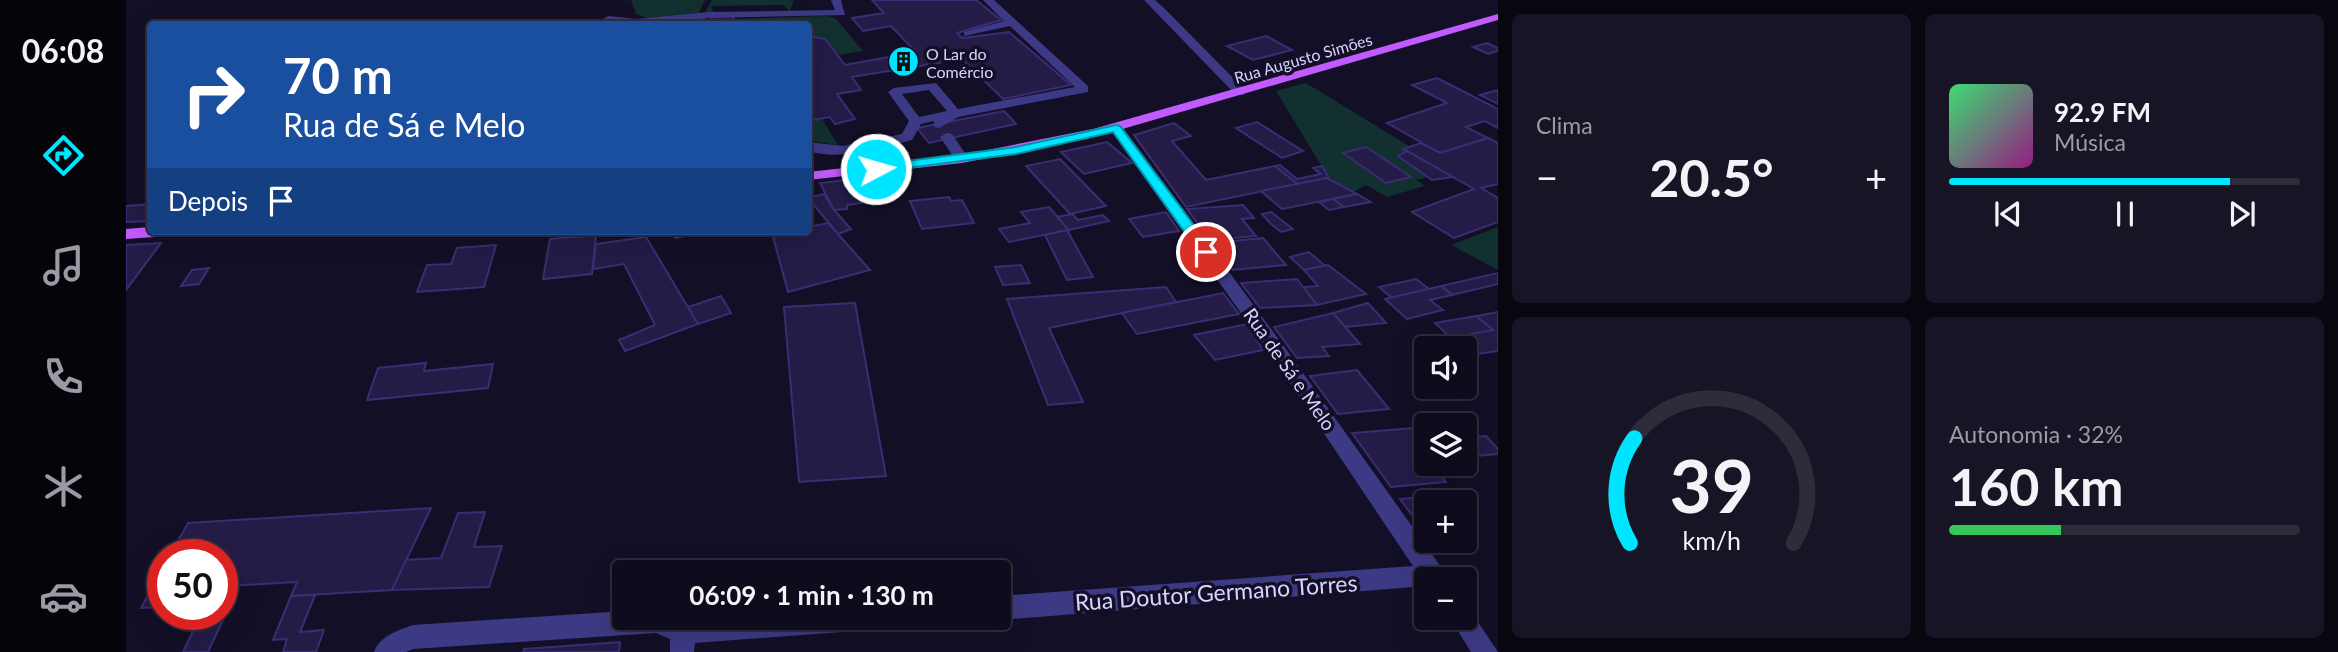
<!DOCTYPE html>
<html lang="pt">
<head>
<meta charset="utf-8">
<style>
  body { margin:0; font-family:Lato,sans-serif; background:#171425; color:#f1f3f6; height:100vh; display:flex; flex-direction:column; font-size:26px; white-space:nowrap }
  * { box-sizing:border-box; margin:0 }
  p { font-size:23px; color:#9b9ba3 }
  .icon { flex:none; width:38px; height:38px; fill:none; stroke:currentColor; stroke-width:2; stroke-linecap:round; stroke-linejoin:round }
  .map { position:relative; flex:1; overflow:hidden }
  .details { display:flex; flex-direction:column; gap:14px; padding:14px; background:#08060f; width:840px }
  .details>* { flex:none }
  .banner { position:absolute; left:21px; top:21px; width:665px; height:214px; border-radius:7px; box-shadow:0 7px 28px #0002,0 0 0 2px #2e2b3b; background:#1a4fa0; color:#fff; overflow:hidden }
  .tools { position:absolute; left:1288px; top:336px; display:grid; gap:14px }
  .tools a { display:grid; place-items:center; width:63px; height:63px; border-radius:7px; background:#0e0b1c; box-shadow:0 7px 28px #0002,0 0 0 2px #2e2b3b; font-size:35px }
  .speed { position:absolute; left:21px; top:539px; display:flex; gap:14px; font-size:35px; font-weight:700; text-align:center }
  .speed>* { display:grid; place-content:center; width:91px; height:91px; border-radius:50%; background:#0e0b1c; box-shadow:0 7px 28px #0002,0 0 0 2px #2e2b3b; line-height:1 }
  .speed .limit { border:10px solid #d22; background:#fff; color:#111 }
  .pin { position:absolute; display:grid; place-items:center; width:60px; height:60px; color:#fff; margin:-30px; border:4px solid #fff; border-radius:50%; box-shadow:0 2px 7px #0007 }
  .me { position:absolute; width:77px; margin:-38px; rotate:84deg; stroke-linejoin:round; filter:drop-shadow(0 0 5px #0008) }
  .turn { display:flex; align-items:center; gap:24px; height:147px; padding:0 21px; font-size:32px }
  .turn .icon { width:91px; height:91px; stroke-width:2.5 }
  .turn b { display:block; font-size:49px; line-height:60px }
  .then { display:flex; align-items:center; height:66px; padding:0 21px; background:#0003; gap:14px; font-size:26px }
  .big { font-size:52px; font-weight:700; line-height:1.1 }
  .details .card { flex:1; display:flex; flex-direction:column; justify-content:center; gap:10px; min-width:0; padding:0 24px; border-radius:10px; background:#171425 }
  .details .dial { align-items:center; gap:0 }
  .dial svg { height:182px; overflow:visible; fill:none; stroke:#2e2b3b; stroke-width:7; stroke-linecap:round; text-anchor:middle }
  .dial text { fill:#f1f3f6; stroke:none }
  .song { display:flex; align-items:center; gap:21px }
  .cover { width:84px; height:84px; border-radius:10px; background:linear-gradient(135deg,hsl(140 70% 55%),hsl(310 70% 35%)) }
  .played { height:7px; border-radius:4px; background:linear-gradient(90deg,#00e5ff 80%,#2e2b3b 80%) }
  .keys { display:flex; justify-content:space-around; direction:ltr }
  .heat { display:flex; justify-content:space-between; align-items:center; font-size:38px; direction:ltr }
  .charge { height:10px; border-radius:5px; background:linear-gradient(90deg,#34c759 32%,#2e2b3b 0) }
  .details .tiles { flex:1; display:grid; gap:14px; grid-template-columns:repeat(2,1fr) }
  .trip { position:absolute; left:486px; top:560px; width:399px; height:70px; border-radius:7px; background:#0e0b1c; box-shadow:0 7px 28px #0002,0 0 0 2px #2e2b3b; font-weight:700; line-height:70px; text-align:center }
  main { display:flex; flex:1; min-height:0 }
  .dock { display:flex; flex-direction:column; width:126px; justify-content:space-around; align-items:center; background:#06040b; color:#9b9ba3 }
  .dock .icon { width:49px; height:49px }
  .dock .on { color:#00e5ff }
  .dock b { font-size:32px; color:#f1f3f6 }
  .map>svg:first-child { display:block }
  .green { fill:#12302f }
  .building { fill:#241b47; stroke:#3b2d73; stroke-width:2 }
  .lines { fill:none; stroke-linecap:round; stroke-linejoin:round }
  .minor { fill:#3d3a85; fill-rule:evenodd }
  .major { fill:#c25bff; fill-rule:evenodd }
  .route { fill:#00e5ff; stroke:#0095a6; stroke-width:2 }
  .labels { text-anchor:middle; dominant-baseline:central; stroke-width:7; stroke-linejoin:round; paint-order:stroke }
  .far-poi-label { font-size:16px; fill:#d9d4ff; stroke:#130f26; text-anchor:start }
  .far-street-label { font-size:16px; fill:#d9d4ff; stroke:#130f26 }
  .street-label { font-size:19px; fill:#d9d4ff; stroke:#130f26 }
  .near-street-label { font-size:23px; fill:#d9d4ff; stroke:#130f26 }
</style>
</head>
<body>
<main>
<nav class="dock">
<b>06:08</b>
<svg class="icon on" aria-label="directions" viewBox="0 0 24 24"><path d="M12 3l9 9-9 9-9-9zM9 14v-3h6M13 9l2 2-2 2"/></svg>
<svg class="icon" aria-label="music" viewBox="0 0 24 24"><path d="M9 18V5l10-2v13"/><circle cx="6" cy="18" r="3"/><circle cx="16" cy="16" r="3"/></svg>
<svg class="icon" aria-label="phone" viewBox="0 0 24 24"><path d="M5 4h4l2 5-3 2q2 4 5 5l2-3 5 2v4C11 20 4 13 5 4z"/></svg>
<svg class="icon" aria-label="climate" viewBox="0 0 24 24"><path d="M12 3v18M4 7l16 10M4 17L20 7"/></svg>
<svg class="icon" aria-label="car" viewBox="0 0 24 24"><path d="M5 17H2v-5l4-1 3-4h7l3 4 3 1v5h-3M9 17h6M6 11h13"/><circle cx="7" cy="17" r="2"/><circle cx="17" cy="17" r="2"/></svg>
</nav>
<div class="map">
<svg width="1372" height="652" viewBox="0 0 1372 652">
  <rect width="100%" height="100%" fill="#130f26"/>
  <g class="green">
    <polygon points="505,0 579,0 572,14 524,19 510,14"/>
    <polygon points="586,0 668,0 664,11 657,5 585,6 588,13 578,14"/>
    <polygon points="702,16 710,19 737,51 712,55 699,39 683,36 682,24 617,24 610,23 608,19"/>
    <polygon points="1180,83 1283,146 1278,148 1281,151 1272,156 1302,177 1290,180 1299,186 1261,197 1240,185 1227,192 1204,180 1150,91"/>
    <polygon points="696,119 712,145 683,141 682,121"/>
    <polygon points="1372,227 1372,270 1325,245"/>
  </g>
  <g class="building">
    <polygon points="746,0 850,0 875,20 831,33 836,38 883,32 945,85 877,99 836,59 726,77 735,90 711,94 729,119 709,124 704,117 682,121 682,36 699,39 719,65 790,52 765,26 737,31 726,18 758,13"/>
    <polygon points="606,15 610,23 617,24 588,24 584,17"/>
    <polygon points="1140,36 1166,50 1127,60 1101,46"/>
    <polygon points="1361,43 1372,48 1372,51 1362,54 1347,47"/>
    <polygon points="1311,78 1372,109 1372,128 1359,121 1340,127 1362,138 1314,153 1261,123 1321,103 1286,85"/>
    <polygon points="1372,90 1372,104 1354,95 1361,93"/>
    <polygon points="878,111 890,124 803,143 791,128"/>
    <polygon points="1131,122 1177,151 1156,158 1110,128"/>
    <polygon points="1048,123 1065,136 1046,141 1080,180 1149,166 1172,184 1060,207 1008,135"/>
    <polygon points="1362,138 1372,143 1372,184 1355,188 1372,198 1372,222 1328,238 1286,212 1348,189 1277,149 1295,143 1314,153"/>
    <polygon points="981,142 1006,163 958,174 935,152"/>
    <polygon points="1240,147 1285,177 1260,183 1217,153"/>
    <polygon points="1281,151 1327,177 1306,180 1272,156"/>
    <polygon points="934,159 980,206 944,214 900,166"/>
    <polygon points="1154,165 1171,179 1195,174 1187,168 1196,166 1204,180 1201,178 1172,184 1149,166"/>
    <polygon points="1201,178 1231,194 1156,209 1135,191"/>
    <polygon points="729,179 736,203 721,205 721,209 708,210 694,183"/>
    <polygon points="698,194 708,210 725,229 712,234 682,198"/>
    <polygon points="1231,194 1245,202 1218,207 1207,199"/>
    <polygon points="823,197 825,201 836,200 848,223 796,229 784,201"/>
    <polygon points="1207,199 1218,207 1203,210 1193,202"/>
    <polygon points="24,204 24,221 0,222 0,206"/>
    <polygon points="1117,205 1128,218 1116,219 1130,236 1084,240 1061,209"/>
    <polygon points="923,207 943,230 883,242 873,229 904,223 895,212"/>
    <polygon points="1040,212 1053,231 1017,237 1003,219"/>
    <polygon points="1145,212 1167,229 1155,232 1145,224 1136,214"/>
    <polygon points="946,214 952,220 977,215 983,221 943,230 931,217"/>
    <polygon points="702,223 744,270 662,292 646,233 682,231 682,227"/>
    <polygon points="941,230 967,277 941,280 919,235"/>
    <polygon points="547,231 581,231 549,238"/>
    <polygon points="470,235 466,274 417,279 424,239"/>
    <polygon points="520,237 572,324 499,351 493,340 529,325 498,264 467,269 470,244"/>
    <polygon points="1137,238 1160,265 1107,270 1086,243"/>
    <polygon points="35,243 0,290 0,245"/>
    <polygon points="370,245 358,287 291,292 301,265 325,264 331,248"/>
    <polygon points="1183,252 1199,266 1178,270 1164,257"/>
    <polygon points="895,265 904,283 877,285 869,267"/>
    <polygon points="1202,265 1240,294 1191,305 1177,287 1192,286 1178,270"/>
    <polygon points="83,268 73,284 55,286 66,270"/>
    <polygon points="1372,273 1372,284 1326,295 1315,286"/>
    <polygon points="1171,279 1191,305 1134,308 1115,283"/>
    <polygon points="1290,279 1303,289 1266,298 1253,287"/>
    <polygon points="1315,286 1326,295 1304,300 1317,310 1281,319 1259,299"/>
    <polygon points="1040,287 1050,302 923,328 957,402 922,405 881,299"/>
    <polygon points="1097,293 1113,314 1011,334 996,313"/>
    <polygon points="595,296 605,313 572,324 562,307"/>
    <polygon points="729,303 760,476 673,482 658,307"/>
    <polygon points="1242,303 1260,323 1219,327 1207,313"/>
    <polygon points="1372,312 1372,351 1344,355 1325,338 1367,330 1350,316"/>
    <polygon points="1207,313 1234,344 1196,347 1203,356 1171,358 1148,327"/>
    <polygon points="1350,316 1367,330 1325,338 1309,323"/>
    <polygon points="1121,324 1137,350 1089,360 1068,335"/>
    <polygon points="300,363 298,371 367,364 362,388 241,400 252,368"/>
    <polygon points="1231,370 1263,409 1212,414 1184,376"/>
    <polygon points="1300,427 1300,464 1305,464 1320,482 1265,487 1226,433"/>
    <polygon points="1360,436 1372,449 1372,454 1349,456 1339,444 1339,438"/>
    <polygon points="1325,494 1331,502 1300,502 1300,528 1296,528 1274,499"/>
    <polygon points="305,508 266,590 165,596 171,582 101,586 96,596 96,555 44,555 62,523"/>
    <polygon points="359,512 348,547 376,546 363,587 266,590 280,560 315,558 332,513"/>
    <polygon points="37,568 37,607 15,608"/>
    <polygon points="101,586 113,586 82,652 57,652 75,614 96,614 96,596"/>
    <polygon points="189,595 174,632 198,630 190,652 157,652 161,639 147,640 165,596"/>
    <polygon points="494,642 493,652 397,652 398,649"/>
  </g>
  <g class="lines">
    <g class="minor">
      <polygon points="705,0 715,0 719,15 583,18 558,21 559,24 504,24 477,19 482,16 511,19 583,12 709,10"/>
      <path d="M 857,0 L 868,0 L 962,86 L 962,92 L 832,117 L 813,128 L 808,127 L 808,121 L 795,124 L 786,140 C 753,148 716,161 682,151 L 682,142 L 717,146 L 776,134 L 783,121 L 762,92 L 768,88 L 810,83 L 832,109 L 949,87 L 884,26 L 838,36 L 838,32 L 878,21 ZM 803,90 L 821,111 L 793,117 L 776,94 Z"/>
      <polygon points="1018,0 1029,0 1039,9 1118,89 1118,95 1110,95"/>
      <polygon points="990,124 995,125 1162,352 1315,567 1320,579 1300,579 1300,586 873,620 868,618 873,618 873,596 1287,566 1150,362 983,128"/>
      <polygon points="821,133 826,134 843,159 841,162 831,162 829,159 814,137"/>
      <polygon points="1339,607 1344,610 1372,652 1345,652 1324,618 1339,618"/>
      <path d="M 499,611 L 499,618 L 754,618 L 750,626 L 742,630 L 569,643 L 568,652 L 544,652 L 544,639 L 530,633 L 287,649 L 280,652 L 248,652 C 255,635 271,631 287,625 Z"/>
    </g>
    <g class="major">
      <polygon points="1372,14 1372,20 969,137 836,163 682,180 682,172 836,155 967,129"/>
      <polygon points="24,227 24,231 50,231 42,236 0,239 0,229"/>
    </g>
  </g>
  <polygon class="route" points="990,125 994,126 1085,248 1087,252 1085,255 1075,255 987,132 890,154 750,172 743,169 750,165 890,147"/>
  <defs>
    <symbol id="building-disc" viewBox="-11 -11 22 22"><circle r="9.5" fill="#00e5ff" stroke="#130f26"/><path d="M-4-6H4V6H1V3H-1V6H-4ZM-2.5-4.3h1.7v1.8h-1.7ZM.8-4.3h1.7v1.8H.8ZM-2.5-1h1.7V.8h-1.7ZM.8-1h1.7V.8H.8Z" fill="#111"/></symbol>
  </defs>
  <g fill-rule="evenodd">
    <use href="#building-disc" x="760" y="44" width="35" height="35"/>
  </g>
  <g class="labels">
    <g class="far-poi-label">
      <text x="800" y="53">O Lar do<tspan x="800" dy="18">Comércio</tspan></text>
    </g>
    <g class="far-street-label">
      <text transform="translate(1177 58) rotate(-16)">Rua Augusto Simões</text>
    </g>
    <g class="street-label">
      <text transform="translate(1164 369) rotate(55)">Rua de Sá e Melo</text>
    </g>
    <g class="near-street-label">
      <text transform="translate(1090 592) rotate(-4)">Rua Doutor Germano Torres</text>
    </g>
  </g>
</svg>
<div class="tools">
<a><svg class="icon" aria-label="sound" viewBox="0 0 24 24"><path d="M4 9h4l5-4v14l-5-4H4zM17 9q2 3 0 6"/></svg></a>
<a><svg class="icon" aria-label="layers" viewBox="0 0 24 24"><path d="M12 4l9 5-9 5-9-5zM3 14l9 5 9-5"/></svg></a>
<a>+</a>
<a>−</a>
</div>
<div class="speed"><div class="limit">50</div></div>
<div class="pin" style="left:1080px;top:252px;background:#d93025"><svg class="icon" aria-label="arrive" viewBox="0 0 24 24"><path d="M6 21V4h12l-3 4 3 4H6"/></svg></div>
<svg class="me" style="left:750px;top:169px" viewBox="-20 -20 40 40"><circle r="17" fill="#00e5ff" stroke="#fff" stroke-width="3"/><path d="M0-11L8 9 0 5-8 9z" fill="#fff"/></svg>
<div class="trip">06:09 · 1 min · 130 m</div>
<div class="banner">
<div class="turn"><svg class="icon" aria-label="right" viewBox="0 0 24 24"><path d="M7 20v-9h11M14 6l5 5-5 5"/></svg><div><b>70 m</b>Rua de Sá e Melo</div></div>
<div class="then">Depois<svg class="icon" aria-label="arrive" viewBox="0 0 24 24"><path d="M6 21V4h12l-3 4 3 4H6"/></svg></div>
</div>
</div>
<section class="details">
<div class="tiles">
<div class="card"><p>Clima</p>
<div class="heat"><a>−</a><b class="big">20.5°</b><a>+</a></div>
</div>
<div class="card">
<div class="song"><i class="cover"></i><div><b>92.9 FM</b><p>Música</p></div></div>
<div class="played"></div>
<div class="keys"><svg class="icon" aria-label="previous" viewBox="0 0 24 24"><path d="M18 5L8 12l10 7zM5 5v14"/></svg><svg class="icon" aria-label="pause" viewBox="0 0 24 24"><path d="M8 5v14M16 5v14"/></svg><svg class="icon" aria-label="next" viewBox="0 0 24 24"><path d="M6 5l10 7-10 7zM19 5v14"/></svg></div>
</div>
<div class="card dial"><svg viewBox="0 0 100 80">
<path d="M14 69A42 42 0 1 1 86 69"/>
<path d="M14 69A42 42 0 0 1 16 23" stroke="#00e5ff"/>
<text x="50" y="56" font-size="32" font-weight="700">39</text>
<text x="50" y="72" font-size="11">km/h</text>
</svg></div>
<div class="card"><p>Autonomia · 32%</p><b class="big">160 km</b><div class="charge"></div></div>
</div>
</section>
</main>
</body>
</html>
